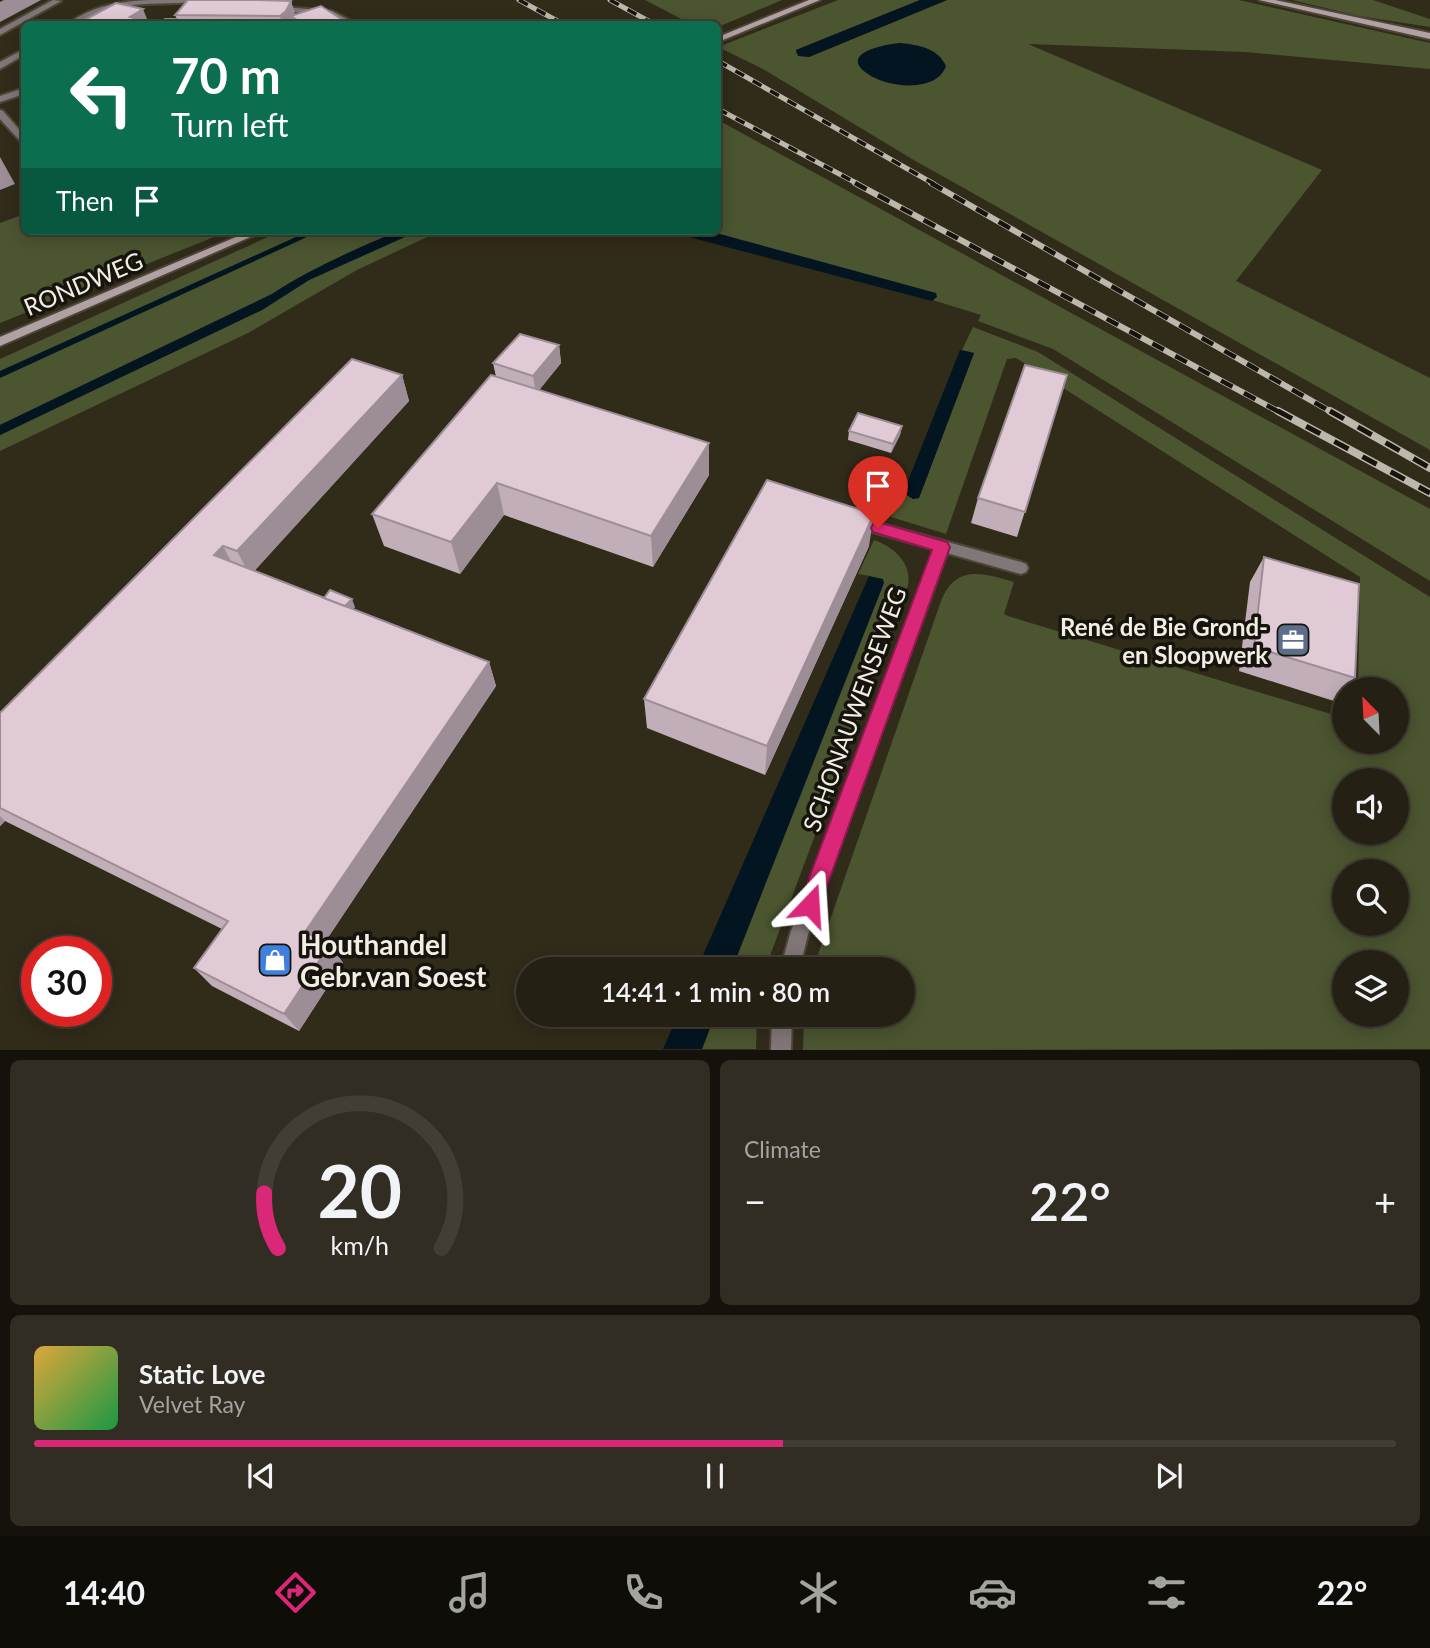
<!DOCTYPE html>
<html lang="en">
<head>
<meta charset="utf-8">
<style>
  body { margin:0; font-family:Lato,sans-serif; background:#312d22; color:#f1f3f6; height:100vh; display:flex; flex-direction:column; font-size:26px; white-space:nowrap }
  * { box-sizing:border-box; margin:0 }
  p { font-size:23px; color:#a3a3a0 }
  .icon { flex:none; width:38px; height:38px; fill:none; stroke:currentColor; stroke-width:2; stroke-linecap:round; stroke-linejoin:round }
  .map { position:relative; height:1050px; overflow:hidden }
  .details { display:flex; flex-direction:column; gap:10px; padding:10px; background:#14120b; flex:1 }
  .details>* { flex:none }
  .top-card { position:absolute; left:21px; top:21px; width:700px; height:214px; border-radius:10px; box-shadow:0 4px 18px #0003,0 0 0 2px #423e34; background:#0b6e4f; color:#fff; overflow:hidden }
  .needle { width:46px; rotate:336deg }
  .fabs { position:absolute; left:1332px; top:677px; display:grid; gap:14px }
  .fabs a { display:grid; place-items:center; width:77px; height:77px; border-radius:50%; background:#252014; box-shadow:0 4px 18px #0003,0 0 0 2px #423e34; font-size:35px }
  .speed { position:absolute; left:21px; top:936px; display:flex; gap:14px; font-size:35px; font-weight:700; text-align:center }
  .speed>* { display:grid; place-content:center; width:91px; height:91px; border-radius:50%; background:#252014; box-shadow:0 4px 18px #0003,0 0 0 2px #423e34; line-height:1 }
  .speed .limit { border:10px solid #d22; background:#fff; color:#111 }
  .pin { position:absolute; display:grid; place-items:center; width:60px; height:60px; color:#fff; margin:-72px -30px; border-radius:50% 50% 50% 0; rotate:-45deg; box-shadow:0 0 7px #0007 }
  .pin .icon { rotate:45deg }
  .me { position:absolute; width:77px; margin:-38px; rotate:20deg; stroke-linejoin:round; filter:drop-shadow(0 0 5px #0008) }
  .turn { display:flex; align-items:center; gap:24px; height:147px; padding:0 35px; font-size:32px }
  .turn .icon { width:91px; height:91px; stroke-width:2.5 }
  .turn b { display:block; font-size:49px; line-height:60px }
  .then { display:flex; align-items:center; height:66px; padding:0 35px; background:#0003; gap:14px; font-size:26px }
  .big { font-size:52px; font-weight:600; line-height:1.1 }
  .details .widget { flex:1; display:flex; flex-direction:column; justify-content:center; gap:10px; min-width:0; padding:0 24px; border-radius:10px; background:#312d22 }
  .details .dial { align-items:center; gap:0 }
  .dial svg { height:182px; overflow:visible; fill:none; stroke:#423e34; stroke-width:7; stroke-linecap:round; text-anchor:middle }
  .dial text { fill:#f1f3f6; stroke:none }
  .song { display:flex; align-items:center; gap:21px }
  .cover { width:84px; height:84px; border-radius:10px; background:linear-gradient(135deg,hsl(40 70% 55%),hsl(140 70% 35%)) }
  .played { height:7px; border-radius:4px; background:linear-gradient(90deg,#db2777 55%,#423e34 55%) }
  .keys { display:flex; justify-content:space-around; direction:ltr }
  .heat { display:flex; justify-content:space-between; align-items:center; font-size:38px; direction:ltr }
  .details .tiles { flex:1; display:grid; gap:10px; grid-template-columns:1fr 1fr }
  .widget:last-child { grid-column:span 2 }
  .trip { position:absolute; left:516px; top:957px; width:399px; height:70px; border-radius:35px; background:#252014; box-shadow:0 4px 18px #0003,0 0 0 2px #423e34; font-weight:600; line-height:70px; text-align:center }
  .dock { display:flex; height:112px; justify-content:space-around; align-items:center; background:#0f0d08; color:#a3a3a0 }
  .dock .icon { width:49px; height:49px }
  .dock .on { color:#db2777 }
  .dock b { font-size:32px; color:#f1f3f6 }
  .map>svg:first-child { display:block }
  .green { fill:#4b5530; fill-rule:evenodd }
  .water { fill:#031520 }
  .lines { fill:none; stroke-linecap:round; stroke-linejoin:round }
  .stream { fill:#031520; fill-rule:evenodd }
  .lane-casing { stroke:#4c4636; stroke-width:4 }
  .street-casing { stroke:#4c4636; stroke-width:4 }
  .secondary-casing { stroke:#4c4636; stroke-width:4 }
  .lane { fill:#817678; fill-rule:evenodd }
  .street { fill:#817678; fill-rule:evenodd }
  .secondary { fill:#b1a0a4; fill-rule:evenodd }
  .rail-far2-casing { stroke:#bdb8ac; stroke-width:5 }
  .rail-far1-casing { stroke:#bdb8ac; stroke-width:6 }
  .rail-casing { stroke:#bdb8ac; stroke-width:8 }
  .rail-far2 { stroke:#16140d; stroke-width:3.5; stroke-dasharray:10; stroke-linecap:butt }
  .rail-far1 { stroke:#16140d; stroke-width:4.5; stroke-dasharray:13; stroke-linecap:butt }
  .rail { stroke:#16140d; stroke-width:5; stroke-dasharray:16; stroke-linecap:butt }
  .wall { fill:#c1aeb8 }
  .shaded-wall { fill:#9d8d96 }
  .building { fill:#e0cad6; stroke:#9d8d96; stroke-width:2 }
  .route { fill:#db2777; stroke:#8e194d; stroke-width:2 }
  .labels { text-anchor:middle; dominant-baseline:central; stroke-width:7; stroke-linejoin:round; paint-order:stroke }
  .street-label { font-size:24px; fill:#f2eee4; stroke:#16140d }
  .poi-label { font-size:24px; font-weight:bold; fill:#f2eee4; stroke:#16140d; text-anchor:end }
  .near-poi-label { font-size:28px; font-weight:bold; fill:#f2eee4; stroke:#16140d; text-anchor:start }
</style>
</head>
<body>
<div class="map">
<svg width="1430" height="1050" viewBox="0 0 1430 1050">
  <rect width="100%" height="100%" fill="#312b1a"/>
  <g class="green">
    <polygon points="645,0 782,0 718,27 718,24 691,24"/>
    <polygon points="838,0 920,0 796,50 796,53 809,57 947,0 1239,0 1430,43 1430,69 1246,52 1028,44 1322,170 1236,281 1430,378 1430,450 912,159 763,69 718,47"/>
    <polygon points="1292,0 1373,0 1430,19 1430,27 1359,16"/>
    <polygon points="718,120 1430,509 1430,581 1053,349 978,321 981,315 709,231 718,231"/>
    <polygon points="24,214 24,231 229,231 0,323 0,223"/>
    <path d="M 281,231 L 398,231 C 354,250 312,268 272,294 L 0,425 L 0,359 Z"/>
    <polygon points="418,231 440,231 357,270 248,333 0,451 0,435 262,310 309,280"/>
    <path d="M 973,327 L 1038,352 L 1430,597 L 1430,1049 L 803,1050 L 804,1015 L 903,1015 L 903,970 L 813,969 L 941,601 C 956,564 983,573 1014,582 L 1004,614 L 1008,616 L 1344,718 L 1344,742 L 1396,742 L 1396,690 L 1358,689 L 1360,577 L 1016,358 L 1007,359 L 946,534 L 891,517 L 904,493 L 913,499 L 919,498 L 974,353 L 962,350 ZM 1344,780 L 1396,780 L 1396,833 L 1344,833 ZM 1344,872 L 1396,872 L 1396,924 L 1344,924 ZM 1344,962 L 1396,962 L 1396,1015 L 1344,1015 Z"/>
    <path d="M 874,540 C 896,548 914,565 907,589 L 765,969 L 732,970 L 870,576 L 858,574 Z"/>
    <polygon points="715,1015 757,1015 756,1049 702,1049"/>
  </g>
  <g class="water">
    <polygon points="920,0 947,0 809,57 798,56 796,50"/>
    <path d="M 901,43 C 918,45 938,48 946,66 C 937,93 887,88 868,74 C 837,53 886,44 901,43 Z"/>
    <path d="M 398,231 L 418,231 L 309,280 L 262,310 L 0,435 L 0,425 L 272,294 C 312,268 354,250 398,231 Z"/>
    <polygon points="666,231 709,231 936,293 937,297 932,301"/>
    <polygon points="960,350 974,353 919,498 913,499 904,493 904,491"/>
    <polygon points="869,576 883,579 884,583 732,969 697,969"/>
    <polygon points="678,1015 715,1015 702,1049 663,1049"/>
  </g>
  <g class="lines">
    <polygon class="stream" points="309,231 320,231 0,378 0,371"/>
    <defs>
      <g id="lane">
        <polygon points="53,0 61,1 0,35 0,29"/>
        <polygon points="24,88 24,94 0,102 0,96"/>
        <polygon points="0,110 3,111 24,135 24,143 21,142 0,119"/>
        <polygon points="878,523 1021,562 1026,564 1028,568 1026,572 1021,574 873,532 871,528 873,524"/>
      </g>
      <g id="street">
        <path d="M 150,0 L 202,0 L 198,2 C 173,4 144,2 120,7 C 102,10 85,26 68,24 C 91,6 121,1 150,0 Z"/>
        <polygon points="271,6 332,11 357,24 347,24 330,16 274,10 270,8"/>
        <polygon points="24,49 24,55 0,69 0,62"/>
        <polygon points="942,542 947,543 949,547 809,931 799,970 780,970 791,931 935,547 937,543"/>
        <polygon points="772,1015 792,1015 791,1050 771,1050"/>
      </g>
      <g id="secondary">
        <polygon points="809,0 820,0 718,42 718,37"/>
        <polygon points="1259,0 1275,0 1430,33 1430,39"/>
        <polygon points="250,231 264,231 0,346 0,337"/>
      </g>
    </defs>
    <use href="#lane" class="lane-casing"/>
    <use href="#street" class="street-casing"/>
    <use href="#secondary" class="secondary-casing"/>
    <use href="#lane" class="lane"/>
    <use href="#street" class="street"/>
    <use href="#secondary" class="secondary"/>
    <defs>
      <g id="rail-far2">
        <polyline points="519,0 563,24"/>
        <polyline points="610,0 654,24"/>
        <polyline points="718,61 934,184"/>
        <polyline points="718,109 858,184"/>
      </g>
      <g id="rail-far1">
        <polyline points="855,183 1281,413"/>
        <polyline points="931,183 1333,413"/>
      </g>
      <g id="rail">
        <polyline points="1278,411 1430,493"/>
        <polyline points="1330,411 1430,468"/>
      </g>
    </defs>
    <use href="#rail-far2" class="rail-far2-casing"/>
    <use href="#rail-far1" class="rail-far1-casing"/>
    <use href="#rail" class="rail-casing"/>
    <use href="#rail-far2" class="rail-far2"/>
    <use href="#rail-far1" class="rail-far1"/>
    <use href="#rail" class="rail"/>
  </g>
  <g class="wall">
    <polygon points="291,1 295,15 349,24 293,24 293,23 292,24 179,24 175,15"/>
    <polygon points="559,345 561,363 539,390 709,443 709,475 653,567 504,515 460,574 384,546 372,514 496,377 493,363"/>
    <polygon points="402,375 409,401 254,571 324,598 355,607 353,609 489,662 496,686 325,942 330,944 343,963 299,1031 212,986 194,968 222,929 5,821 0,826 0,713"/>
    <polygon points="1067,375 1017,537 971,523 978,498"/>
    <polygon points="902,426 900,435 891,453 848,440 849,431"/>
    <polygon points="869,546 765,775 647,728 644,699"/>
    <polygon points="1264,557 1355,678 1346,690 1344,690 1344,692 1337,702 1239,671 1250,582"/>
  </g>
  <g class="shaded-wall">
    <polygon points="4,0 41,0 0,22 0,2"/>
    <polygon points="291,1 295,17 291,16 293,23 292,24 282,24 280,16"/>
    <polygon points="143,9 149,24 125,24 130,17"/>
    <polygon points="0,157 15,184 0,190"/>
    <polygon points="559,345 561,363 536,394 533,376"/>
    <polygon points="402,375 409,401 250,576 237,551"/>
    <polygon points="902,426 900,435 891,453 893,444"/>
    <polygon points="709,443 709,475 653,567 651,536"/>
    <polygon points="497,483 504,515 460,574 451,542"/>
    <polygon points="874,514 869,546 765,775 767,746"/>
    <polygon points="223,546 236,571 214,555"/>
    <polygon points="352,599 355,607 345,620 341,611"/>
    <polygon points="489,662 496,686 319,951 305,932"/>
    <polygon points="0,816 5,821 0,826"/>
    <polygon points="330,944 343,963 299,1031 284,1014"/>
  </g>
  <g class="building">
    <polygon points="188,0 257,0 291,1 286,11 280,16 175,15"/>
    <polygon points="116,3 143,9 130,17 136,18 125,24 77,24"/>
    <polygon points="321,6 349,24 303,24 291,16"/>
    <polygon points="165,19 176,19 172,24 161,24"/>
    <polygon points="520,334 559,345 533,376 493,363"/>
    <polygon points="352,359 402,375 237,551 223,546 214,555 489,662 305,932 330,944 284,1014 194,968 228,921 0,808 0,713"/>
    <polygon points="1025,365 1067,375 1025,512 978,498"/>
    <polygon points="491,375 709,443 651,536 497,483 451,542 372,514"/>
    <polygon points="858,413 902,426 893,444 849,431"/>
    <polygon points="767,480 874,514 767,746 644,699"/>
    <polygon points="1264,557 1359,584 1355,678 1254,647"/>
    <polygon points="330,590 352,599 345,606 324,598"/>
  </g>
  <polygon class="route" points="878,522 947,542 950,547 820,905 817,912 810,915 802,912 799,905 932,550 873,532 871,528 873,524"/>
  <defs>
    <symbol id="office-square" viewBox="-11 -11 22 22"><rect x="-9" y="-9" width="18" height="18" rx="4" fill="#5c6f8a" stroke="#16140d"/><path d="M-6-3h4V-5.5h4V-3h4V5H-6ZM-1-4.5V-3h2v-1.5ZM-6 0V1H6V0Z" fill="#fff"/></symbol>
    <symbol id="shop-square" viewBox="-11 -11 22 22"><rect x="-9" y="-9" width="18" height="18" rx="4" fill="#3f7fe0" stroke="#16140d"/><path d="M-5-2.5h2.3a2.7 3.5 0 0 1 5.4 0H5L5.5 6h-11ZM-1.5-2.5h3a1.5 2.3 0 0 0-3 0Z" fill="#fff"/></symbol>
  </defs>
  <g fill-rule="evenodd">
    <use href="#office-square" x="1274" y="621" width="38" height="38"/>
    <use href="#shop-square" x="256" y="941" width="38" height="38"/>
  </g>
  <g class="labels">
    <g class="street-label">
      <text transform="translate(83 283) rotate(-23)">RONDWEG</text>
      <text transform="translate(854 709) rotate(-70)">SCHONAUWENSEWEG</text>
    </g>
    <g class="poi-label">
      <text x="1268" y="626">René de Bie Grond-<tspan x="1268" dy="28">en Sloopwerk</tspan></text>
    </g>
    <g class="near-poi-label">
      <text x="300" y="944">Houthandel<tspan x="300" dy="32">Gebr.van Soest</tspan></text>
    </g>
  </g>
</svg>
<div class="fabs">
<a><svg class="needle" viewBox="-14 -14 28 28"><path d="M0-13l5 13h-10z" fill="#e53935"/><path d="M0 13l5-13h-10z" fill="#a3a3a0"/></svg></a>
<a><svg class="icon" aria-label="sound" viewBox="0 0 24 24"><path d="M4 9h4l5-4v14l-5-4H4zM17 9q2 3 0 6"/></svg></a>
<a><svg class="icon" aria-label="search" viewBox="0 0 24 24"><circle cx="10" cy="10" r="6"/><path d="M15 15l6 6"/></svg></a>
<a><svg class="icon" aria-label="layers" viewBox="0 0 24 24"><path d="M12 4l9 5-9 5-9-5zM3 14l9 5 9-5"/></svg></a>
</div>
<div class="speed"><div class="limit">30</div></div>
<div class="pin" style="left:878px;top:528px;background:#d93025"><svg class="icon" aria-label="arrive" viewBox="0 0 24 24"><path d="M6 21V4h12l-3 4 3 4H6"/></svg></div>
<svg class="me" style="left:810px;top:905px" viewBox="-20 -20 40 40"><path d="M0-17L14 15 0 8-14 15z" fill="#db2777" stroke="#fff" stroke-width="4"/></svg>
<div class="trip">14:41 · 1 min · 80 m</div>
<div class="top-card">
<div class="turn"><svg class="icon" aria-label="left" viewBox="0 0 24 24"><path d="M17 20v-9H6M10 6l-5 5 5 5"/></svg><div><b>70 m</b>Turn left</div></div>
<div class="then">Then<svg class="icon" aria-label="arrive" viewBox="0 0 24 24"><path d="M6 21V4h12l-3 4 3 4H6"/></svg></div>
</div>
</div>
<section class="details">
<div class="tiles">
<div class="widget dial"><svg viewBox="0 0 100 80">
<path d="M14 69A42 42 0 1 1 86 69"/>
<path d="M14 69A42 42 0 0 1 8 45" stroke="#db2777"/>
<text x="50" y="56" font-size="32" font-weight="700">20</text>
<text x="50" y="72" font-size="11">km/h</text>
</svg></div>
<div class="widget"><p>Climate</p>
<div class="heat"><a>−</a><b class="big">22°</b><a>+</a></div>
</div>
<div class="widget">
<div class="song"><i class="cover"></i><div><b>Static Love</b><p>Velvet Ray</p></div></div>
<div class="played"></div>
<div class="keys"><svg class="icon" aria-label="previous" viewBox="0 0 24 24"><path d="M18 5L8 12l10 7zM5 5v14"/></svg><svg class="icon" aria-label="pause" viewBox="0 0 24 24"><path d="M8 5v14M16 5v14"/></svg><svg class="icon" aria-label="next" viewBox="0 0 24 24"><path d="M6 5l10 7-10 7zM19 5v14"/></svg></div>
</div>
</div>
</section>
<nav class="dock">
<b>14:40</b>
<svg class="icon on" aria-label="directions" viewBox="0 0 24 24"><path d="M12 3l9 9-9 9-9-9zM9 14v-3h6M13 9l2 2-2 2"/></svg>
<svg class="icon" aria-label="music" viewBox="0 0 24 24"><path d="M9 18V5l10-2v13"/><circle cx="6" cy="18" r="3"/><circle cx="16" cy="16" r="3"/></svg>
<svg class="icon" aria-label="phone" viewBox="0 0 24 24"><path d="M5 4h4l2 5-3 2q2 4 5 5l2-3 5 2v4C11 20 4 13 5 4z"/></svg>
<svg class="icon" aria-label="climate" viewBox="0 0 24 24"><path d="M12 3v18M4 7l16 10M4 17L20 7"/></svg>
<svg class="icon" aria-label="car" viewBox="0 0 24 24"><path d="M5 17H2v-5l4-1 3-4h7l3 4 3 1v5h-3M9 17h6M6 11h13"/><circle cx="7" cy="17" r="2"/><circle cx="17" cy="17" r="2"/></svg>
<svg class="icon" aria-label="filters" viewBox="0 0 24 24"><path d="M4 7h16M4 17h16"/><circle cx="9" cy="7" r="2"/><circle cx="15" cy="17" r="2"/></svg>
<b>22°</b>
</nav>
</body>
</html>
